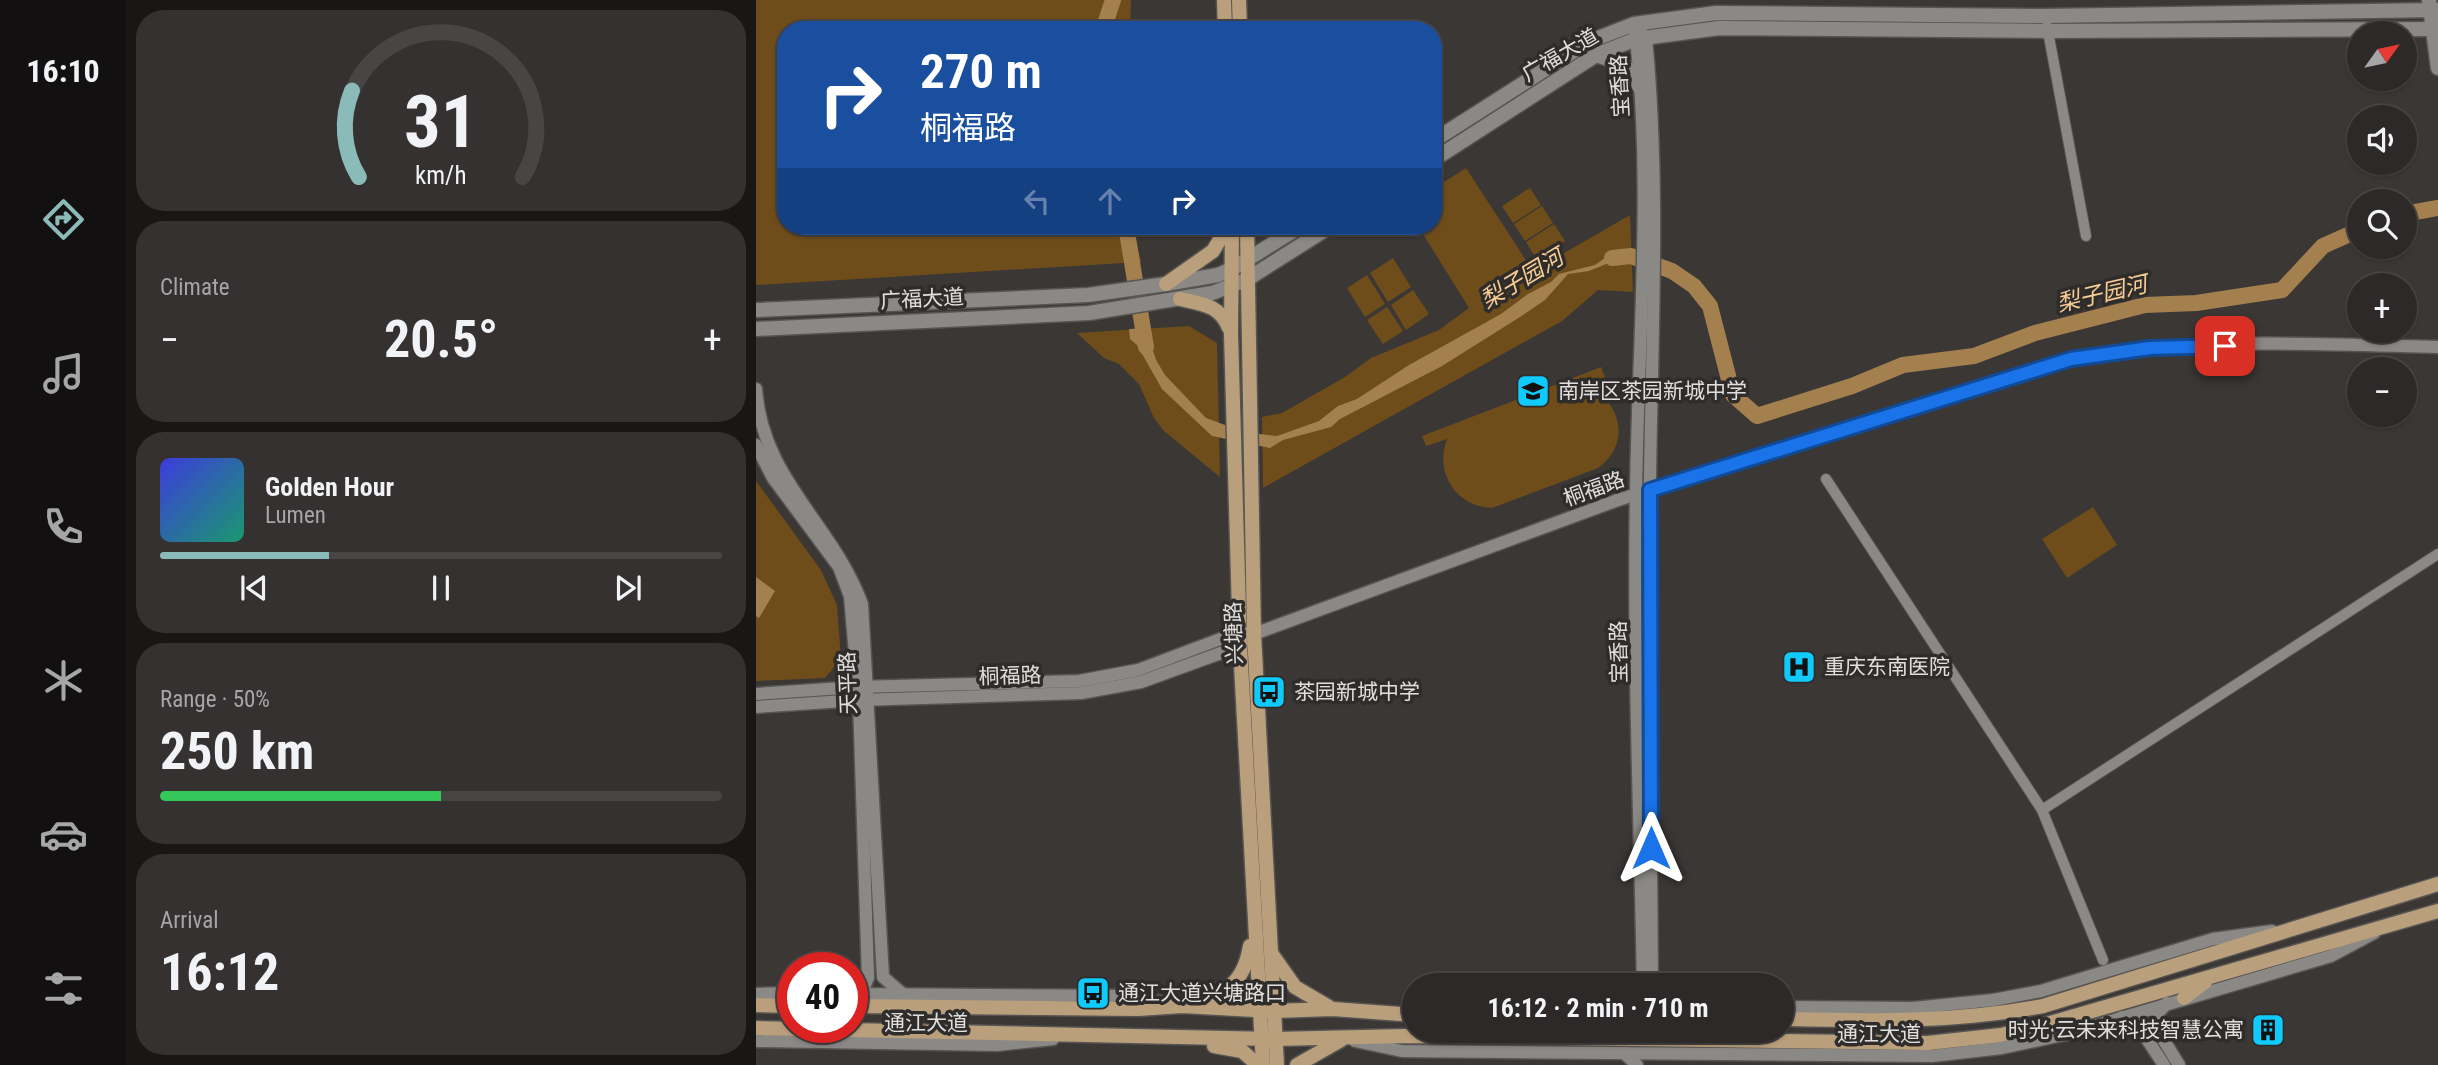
<!DOCTYPE html>
<html lang="en">
<head>
<meta charset="utf-8">
<style>
  body { margin:0; font-family:"Roboto Condensed","Noto Sans SC",sans-serif; background:#343130; color:#f1f3f6; height:100vh; display:flex; flex-direction:column; font-size:26px; white-space:nowrap }
  * { box-sizing:border-box; margin:0 }
  p { font-size:23px; color:#a6a6a8 }
  .icon { flex:none; width:38px; height:38px; fill:none; stroke:currentColor; stroke-width:2; stroke-linecap:round; stroke-linejoin:round }
  .map { position:relative; flex:1; overflow:hidden }
  .sheet { display:flex; flex-direction:column; gap:10px; padding:10px; background:#181716; width:630px }
  .sheet>* { flex:none }
  .hud { position:absolute; left:21px; top:21px; width:665px; height:214px; border-radius:28px; box-shadow:0 2px 5px #0004,0 0 0 2px #484545; background:#1a4fa0; color:#fff; overflow:hidden }
  .needle { width:46px; rotate:57deg }
  .buttons { position:absolute; left:1591px; top:21px; display:grid; gap:14px }
  .buttons a { display:grid; place-items:center; width:70px; height:70px; border-radius:50%; background:#2c2928; box-shadow:0 2px 5px #0004,0 0 0 2px #484545; font-size:35px }
  .speed { position:absolute; left:21px; top:952px; display:flex; gap:14px; font-size:35px; font-weight:700; text-align:center }
  .speed>* { display:grid; place-content:center; width:91px; height:91px; border-radius:50%; background:#2c2928; box-shadow:0 2px 5px #0004,0 0 0 2px #484545; line-height:1 }
  .speed .limit { border:10px solid #d22; background:#fff; color:#111 }
  .pin { position:absolute; display:grid; place-items:center; width:60px; height:60px; color:#fff; margin:-30px; border-radius:14px; box-shadow:0 4px 10px #0006 }
  .me { position:absolute; width:77px; margin:-38px; rotate:0deg; stroke-linejoin:round; filter:drop-shadow(0 0 5px #0008) }
  .turn { display:flex; align-items:center; gap:24px; height:147px; padding:0 28px; font-size:32px }
  .turn .icon { width:91px; height:91px; stroke-width:2.5 }
  .turn b { display:block; font-size:49px; line-height:60px }
  .lanes { display:flex; align-items:center; height:66px; padding:0 28px; background:#0003; justify-content:center; gap:35px; direction:ltr }
  .lanes .off { opacity:.35 }
  .big { font-size:52px; font-weight:700; line-height:1.1 }
  .sheet .card { flex:1; display:flex; flex-direction:column; justify-content:center; gap:10px; min-width:0; padding:0 24px; border-radius:28px; background:#343130 }
  .sheet .dial { align-items:center; gap:0 }
  .dial svg { height:182px; overflow:visible; fill:none; stroke:#484545; stroke-width:7; stroke-linecap:round; text-anchor:middle }
  .dial text { fill:#f1f3f6; stroke:none }
  .song { display:flex; align-items:center; gap:21px }
  .cover { width:84px; height:84px; border-radius:10px; background:linear-gradient(135deg,hsl(240 70% 55%),hsl(160 70% 35%)) }
  .played { height:7px; border-radius:4px; background:linear-gradient(90deg,#8bbbb9 30%,#484545 30%) }
  .keys { display:flex; justify-content:space-around; direction:ltr }
  .heat { display:flex; justify-content:space-between; align-items:center; font-size:38px; direction:ltr }
  .charge { height:10px; border-radius:5px; background:linear-gradient(90deg,#34c759 50%,#484545 0) }
  .trip { position:absolute; left:646px; top:973px; width:392px; height:70px; border-radius:35px; background:#2c2928; box-shadow:0 2px 5px #0004,0 0 0 2px #484545; font-weight:700; line-height:70px; text-align:center }
  main { display:flex; flex:1; min-height:0 }
  .tab-bar { display:flex; flex-direction:column; width:126px; justify-content:space-around; align-items:center; background:#121010; color:#a6a6a8 }
  .tab-bar .icon { width:49px; height:49px }
  .tab-bar .on { color:#8bbbb9 }
  .tab-bar b { font-size:32px; color:#f1f3f6 }
  .map>svg:first-child { display:block }
  .green { fill:#6e4d1b }
  .water { fill:#a5804f }
  .lines { fill:none; stroke-linecap:round; stroke-linejoin:round }
  .river { stroke:#a5804f; stroke-width:16 }
  .minor-casing { stroke:#575552; stroke-width:12 }
  .tertiary-casing { stroke:#575552; stroke-width:15 }
  .secondary-casing { stroke:#575552; stroke-width:17 }
  .primary-casing { stroke:#575552; stroke-width:17 }
  .minor { stroke:#8b8986; stroke-width:10 }
  .tertiary { stroke:#8b8986; stroke-width:12 }
  .secondary { stroke:#8b8986; stroke-width:14 }
  .primary { stroke:#ba9f7c; stroke-width:14 }
  .route-casing { stroke:#114b97; stroke-width:18 }
  .route { stroke:#1a73e8; stroke-width:12 }
  .labels { text-anchor:middle; dominant-baseline:central; stroke-width:7; stroke-linejoin:round; paint-order:stroke }
  .street-label { font-size:21px; fill:#e1dfde; stroke:#2f2d2b }
  .poi-label { font-size:21px; fill:#e1dfde; stroke:#2f2d2b; text-anchor:start }
  .water-label { font-size:23px; font-style:italic; fill:#f8cc94; stroke:#2f2d2b }
</style>
</head>
<body>
<main>
<nav class="tab-bar">
<b>16:10</b>
<svg class="icon on" aria-label="directions" viewBox="0 0 24 24"><path d="M12 3l9 9-9 9-9-9zM9 14v-3h6M13 9l2 2-2 2"/></svg>
<svg class="icon" aria-label="music" viewBox="0 0 24 24"><path d="M9 18V5l10-2v13"/><circle cx="6" cy="18" r="3"/><circle cx="16" cy="16" r="3"/></svg>
<svg class="icon" aria-label="phone" viewBox="0 0 24 24"><path d="M5 4h4l2 5-3 2q2 4 5 5l2-3 5 2v4C11 20 4 13 5 4z"/></svg>
<svg class="icon" aria-label="climate" viewBox="0 0 24 24"><path d="M12 3v18M4 7l16 10M4 17L20 7"/></svg>
<svg class="icon" aria-label="car" viewBox="0 0 24 24"><path d="M5 17H2v-5l4-1 3-4h7l3 4 3 1v5h-3M9 17h6M6 11h13"/><circle cx="7" cy="17" r="2"/><circle cx="17" cy="17" r="2"/></svg>
<svg class="icon" aria-label="filters" viewBox="0 0 24 24"><path d="M4 7h16M4 17h16"/><circle cx="9" cy="7" r="2"/><circle cx="15" cy="17" r="2"/></svg>
</nav>
<section class="sheet">
<div class="card dial"><svg viewBox="0 0 100 80">
<path d="M14 69A42 42 0 1 1 86 69"/>
<path d="M14 69A42 42 0 0 1 11 31" stroke="#8bbbb9"/>
<text x="50" y="56" font-size="32" font-weight="700">31</text>
<text x="50" y="72" font-size="11">km/h</text>
</svg></div>
<div class="card"><p>Climate</p>
<div class="heat"><a>−</a><b class="big">20.5°</b><a>+</a></div>
</div>
<div class="card">
<div class="song"><i class="cover"></i><div><b>Golden Hour</b><p>Lumen</p></div></div>
<div class="played"></div>
<div class="keys"><svg class="icon" aria-label="previous" viewBox="0 0 24 24"><path d="M18 5L8 12l10 7zM5 5v14"/></svg><svg class="icon" aria-label="pause" viewBox="0 0 24 24"><path d="M8 5v14M16 5v14"/></svg><svg class="icon" aria-label="next" viewBox="0 0 24 24"><path d="M6 5l10 7-10 7zM19 5v14"/></svg></div>
</div>
<div class="card"><p>Range · 50%</p><b class="big">250 km</b><div class="charge"></div></div>
<div class="card"><p>Arrival</p><b class="big">16:12</b></div>
</section>
<div class="map">
<svg width="1682" height="1065" viewBox="0 0 1682 1065">
  <rect width="100%" height="100%" fill="#3a3735"/>
  <g class="green">
    <polygon points="0,0 375,0 374,30 30,30 30,226 377,226 385,262 0,285"/>
    <polygon points="710,168 777,271 874,215 877,292 842,290 806,321 507,488 506,417 526,413 589,377 615,358 683,330 713,308 662,226 677,226 677,189"/>
    <polygon points="774,188 785,205 757,223 746,206"/>
    <polygon points="786,206 797,223 769,241 758,224"/>
    <polygon points="798,224 809,241 781,260 770,242"/>
    <polygon points="394,226 428,226 418,235 406,236"/>
    <polygon points="637,258 655,287 632,302 614,273"/>
    <polygon points="611,275 629,304 609,317 591,288"/>
    <polygon points="657,290 673,314 650,330 635,305"/>
    <polygon points="631,307 647,331 627,344 611,320"/>
    <polygon points="433,326 461,343 464,477 408,431 398,418 383,384 363,364 348,358 321,333"/>
    <path d="M 845,367 L 849,377 L 831,385 C 865,403 876,443 842,468 L 736,508 C 700,507 678,472 691,439 L 670,446 L 666,436 Z"/>
    <polygon points="0,481 65,570 81,605 85,659 69,678 0,681"/>
    <polygon points="1337,507 1361,545 1311,578 1286,539"/>
  </g>
  <g class="water">
    <polygon points="875,252 876,263 860,260 833,271 812,274 789,300 764,317 686,366 584,419 575,427 527,440 514,448 456,436 406,389 381,345 374,339 373,329 390,328 400,360 409,375 450,418 488,432 521,436 563,421 582,406 601,399 653,365 745,314 772,294 795,282 803,274 839,265 853,255"/>
    <polygon points="0,577 19,591 3,618 0,616"/>
  </g>
  <g class="lines">
    <g class="river">
      <polyline points="347,30 357,0"/>
      <polyline points="1648,214 1682,208"/>
      <polyline points="370,226 390,347"/>
      <polyline points="856,258 875,256 916,271 938,286 954,306 977,395 1001,416 1096,386 1147,365 1218,356 1279,333 1389,305 1440,303 1526,290 1567,246 1603,230"/>
    </g>
    <defs>
      <g id="minor">
        <polyline points="1291,26 1330,236"/>
        <polyline points="1070,479 1286,810 1347,960"/>
        <polyline points="1286,810 1682,554"/>
      </g>
      <g id="tertiary">
        <path d="M 879,31 C 897,182 882,340 880,492 C 877,656 884,821 887,985"/>
        <path d="M 885,32 L 890,38 C 904,183 896,331 894,477 C 892,646 895,816 896,985"/>
        <path d="M 0,389 C 6,479 76,523 106,604 L 127,977 L 148,995"/>
        <polyline points="0,445 17,478 83,567 94,596 103,700 112,978 109,985 96,994"/>
        <polyline points="0,694 101,687 323,681 382,670 483,632 491,633"/>
        <path d="M 0,707 L 103,700 L 325,693 L 385,682 L 484,646 L 498,634 L 862,500 L 1315,359 C 1435,337 1560,344 1682,347"/>
        <polyline points="0,994 37,993"/>
        <polyline points="96,994 375,996 415,1004"/>
        <polyline points="1411,1003 1402,1013 1399,1026 1423,1065"/>
        <polyline points="1026,1007 1157,1008 1237,1000 1285,991 1457,939 1516,931"/>
        <polyline points="1366,1017 1381,1024 1408,1065"/>
        <polyline points="0,1041 241,1045 297,1039"/>
        <polyline points="599,1041 646,1051 1176,1056 1246,1048 1311,1034 1575,956 1618,933"/>
        <polyline points="868,1053 881,1065"/>
      </g>
      <g id="secondary">
        <polyline points="1673,0 1682,68"/>
        <polyline points="840,55 868,64 885,89"/>
        <polyline points="677,141 832,42 878,24 960,13 1289,16 1682,10"/>
        <polyline points="677,160 840,55 880,39 963,28 1292,31 1682,29"/>
        <polyline points="0,310 332,295 410,284 462,275 476,269 545,226"/>
        <polyline points="0,329 333,313 456,293 490,280 575,226"/>
      </g>
      <g id="primary">
        <polyline points="468,0 469,30"/>
        <polyline points="483,0 484,30"/>
        <polyline points="476,226 475,334 484,646 507,1065"/>
        <polyline points="491,226 498,634 521,1065"/>
        <polyline points="524,226 540,229"/>
        <polyline points="410,284 457,251 472,226"/>
        <path d="M 424,299 C 446,304 464,305 473,328"/>
        <polyline points="515,953 539,987 573,1007"/>
        <polyline points="1428,998 1449,982"/>
        <path d="M 433,1003 C 469,992 487,987 494,946"/>
        <polyline points="0,1005 37,1006"/>
        <polyline points="96,1006 382,1009 426,1006 518,1011 577,1009 658,1015"/>
        <path d="M 1026,1019 C 1118,1021 1195,1023 1287,1006 L 1682,884"/>
        <polyline points="0,1028 519,1039 649,1036 1172,1043 1245,1035 1291,1024 1682,911"/>
        <polyline points="458,1046 486,1051 502,1065"/>
        <polyline points="541,1065 585,1040"/>
      </g>
    </defs>
    <use href="#minor" class="minor-casing"/>
    <use href="#tertiary" class="tertiary-casing"/>
    <use href="#secondary" class="secondary-casing"/>
    <use href="#primary" class="primary-casing"/>
    <use href="#minor" class="minor"/>
    <use href="#tertiary" class="tertiary"/>
    <use href="#secondary" class="secondary"/>
    <use href="#primary" class="primary"/>
  </g>
  <g class="lines">
    <defs>
      <polyline id="route" points="895,848 894,490 1315,359 1394,348 1469,346"/>
    </defs>
    <use href="#route" class="route-casing"/>
    <use href="#route" class="route"/>
  </g>
  <defs>
    <symbol id="school-square" viewBox="-11 -11 22 22"><rect x="-9" y="-9" width="18" height="18" rx="4" fill="#0fcafa" stroke="#2f2d2b"/><path d="M0-5L7-2L0 1L-7-2ZM-4 1L0 2.5L4 1V4Q0 6-4 4Z" fill="#111"/></symbol>
    <symbol id="hospital-square" viewBox="-11 -11 22 22"><rect x="-9" y="-9" width="18" height="18" rx="4" fill="#0fcafa" stroke="#2f2d2b"/><path d="M-5-5h3v3.5h4V-5h3V5h-3V1.5h-4V5h-3Z" fill="#111"/></symbol>
    <symbol id="bus-square" viewBox="-11 -11 22 22"><rect x="-9" y="-9" width="18" height="18" rx="4" fill="#0fcafa" stroke="#2f2d2b"/><path d="M-5-6H5V4H4V6H2V4H-2V6H-4V4H-5ZM-3.5-4V0h7V-4ZM-3.5 1.2v1.5H-2V1.2ZM2 1.2v1.5H3.5V1.2Z" fill="#111"/></symbol>
    <symbol id="building-square" viewBox="-11 -11 22 22"><rect x="-9" y="-9" width="18" height="18" rx="4" fill="#0fcafa" stroke="#2f2d2b"/><path d="M-4-6H4V6H1V3H-1V6H-4ZM-2.5-4.3h1.7v1.8h-1.7ZM.8-4.3h1.7v1.8H.8ZM-2.5-1h1.7V.8h-1.7ZM.8-1h1.7V.8H.8Z" fill="#111"/></symbol>
  </defs>
  <g fill-rule="evenodd">
    <use href="#school-square" x="758" y="372" width="38" height="38"/>
    <use href="#hospital-square" x="1024" y="648" width="38" height="38"/>
    <use href="#bus-square" x="494" y="673" width="38" height="38"/>
    <use href="#bus-square" x="318" y="974" width="38" height="38"/>
    <use href="#building-square" x="1493" y="1011" width="38" height="38"/>
  </g>
  <g class="labels">
    <g class="street-label">
      <text transform="translate(804 55) rotate(-30)">广福大道</text>
      <text transform="translate(864 86) rotate(-93)">宝香路</text>
      <text transform="translate(166 299) rotate(-3)">广福大道</text>
      <text transform="translate(838 489) rotate(-20)">桐福路</text>
      <text transform="translate(478 633) rotate(-92)">兴塘路</text>
      <text transform="translate(863 652) rotate(-91)">宝香路</text>
      <text transform="translate(254 676) rotate(-2)">桐福路</text>
      <text transform="translate(92 683) rotate(-92)">天平路</text>
      <text x="170" y="1023">通江大道</text>
      <text x="1123" y="1034">通江大道</text>
    </g>
    <g class="poi-label">
      <text x="802" y="391">南岸区茶园新城中学</text>
      <text x="1068" y="667">重庆东南医院</text>
      <text x="538" y="692">茶园新城中学</text>
      <text x="362" y="993">通江大道兴塘路口</text>
      <text x="1488" y="1030" text-anchor="end">时光·云未来科技智慧公寓</text>
    </g>
    <g class="water-label">
      <text transform="translate(766 279) rotate(-31)">梨子园河</text>
      <text transform="translate(1346 294) rotate(-13)">梨子园河</text>
    </g>
  </g>
</svg>
<div class="buttons">
<a><svg class="needle" viewBox="-14 -14 28 28"><path d="M0-13l5 13h-10z" fill="#e53935"/><path d="M0 13l5-13h-10z" fill="#a6a6a8"/></svg></a>
<a><svg class="icon" aria-label="sound" viewBox="0 0 24 24"><path d="M4 9h4l5-4v14l-5-4H4zM17 9q2 3 0 6"/></svg></a>
<a><svg class="icon" aria-label="search" viewBox="0 0 24 24"><circle cx="10" cy="10" r="6"/><path d="M15 15l6 6"/></svg></a>
<a>+</a>
<a>−</a>
</div>
<div class="speed"><div class="limit">40</div></div>
<div class="pin" style="left:1469px;top:346px;background:#d93025"><svg class="icon" aria-label="arrive" viewBox="0 0 24 24"><path d="M6 21V4h12l-3 4 3 4H6"/></svg></div>
<svg class="me" style="left:895px;top:848px" viewBox="-20 -20 40 40"><path d="M0-17L14 15 0 8-14 15z" fill="#1a73e8" stroke="#fff" stroke-width="4"/></svg>
<div class="trip">16:12 · 2 min · 710 m</div>
<div class="hud">
<div class="turn"><svg class="icon" aria-label="right" viewBox="0 0 24 24"><path d="M7 20v-9h11M14 6l5 5-5 5"/></svg><div><b>270 m</b>桐福路</div></div>
<div class="lanes"><svg class="icon off" aria-label="left" viewBox="0 0 24 24"><path d="M17 20v-9H6M10 6l-5 5 5 5"/></svg><svg class="icon off" aria-label="ahead" viewBox="0 0 24 24"><path d="M12 20V5M6 11l6-6 6 6"/></svg><svg class="icon" aria-label="right" viewBox="0 0 24 24"><path d="M7 20v-9h11M14 6l5 5-5 5"/></svg></div>
</div>
</div>
</main>
</body>
</html>
